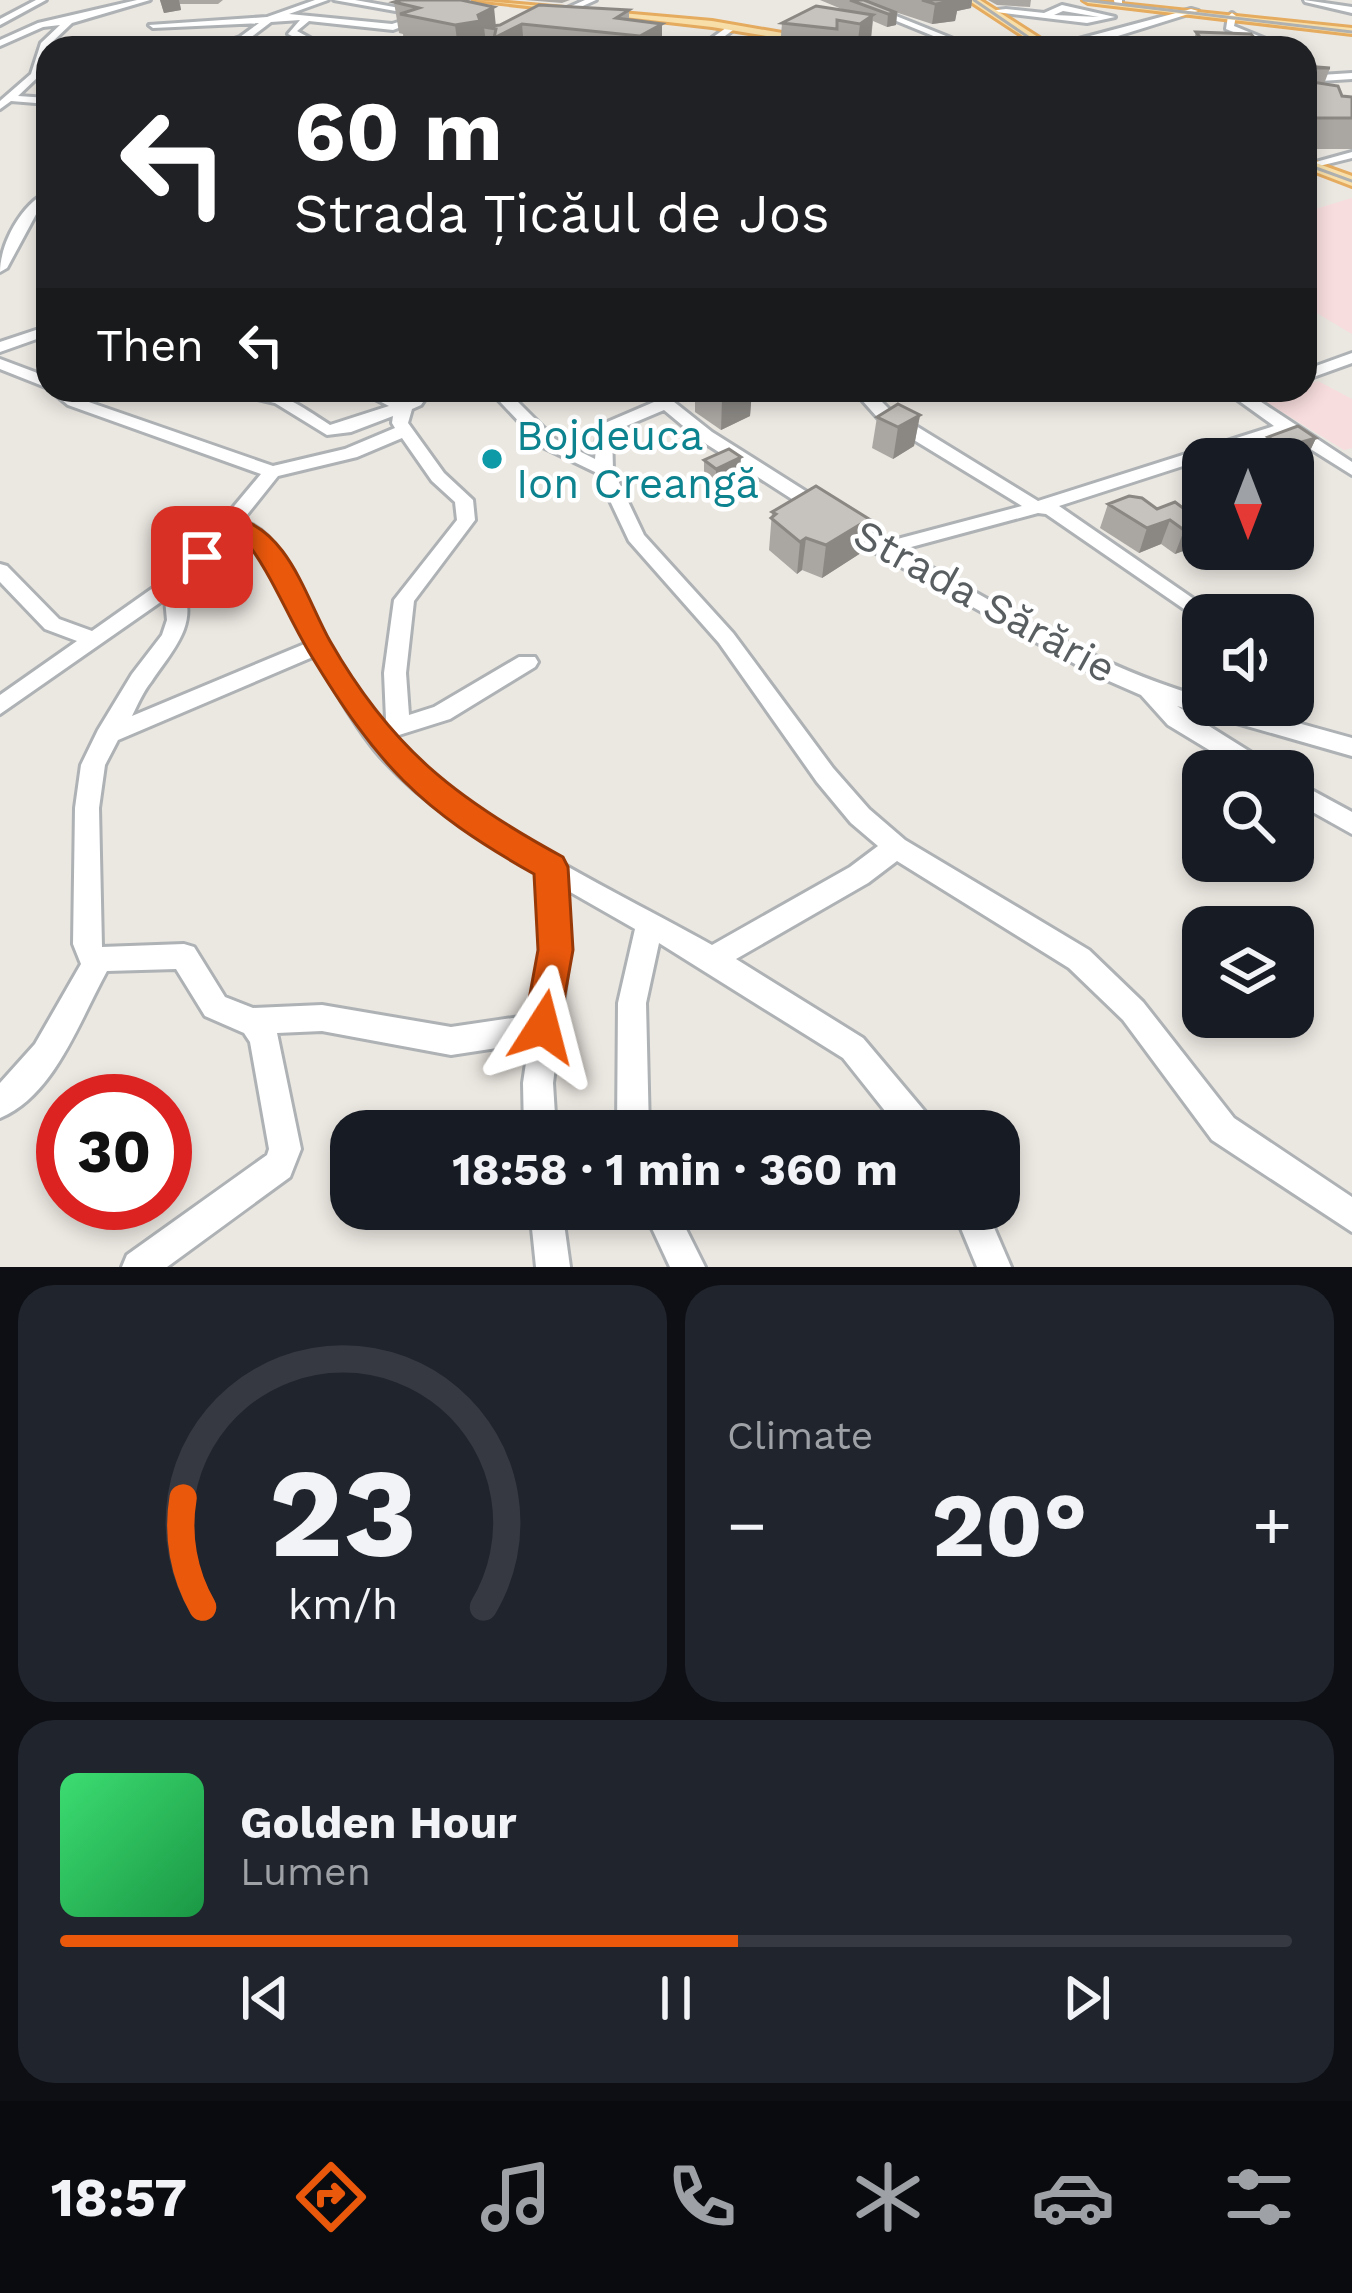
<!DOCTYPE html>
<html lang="en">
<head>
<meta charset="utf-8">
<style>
  body { margin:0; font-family:"Work Sans",sans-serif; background:#20242c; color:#f1f3f6; height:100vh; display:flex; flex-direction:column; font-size:45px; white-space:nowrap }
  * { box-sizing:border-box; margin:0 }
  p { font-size:39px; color:#9ea1a6 }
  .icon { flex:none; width:66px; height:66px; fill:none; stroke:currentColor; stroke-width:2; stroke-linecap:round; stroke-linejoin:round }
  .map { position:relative; height:1267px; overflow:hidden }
  .side { display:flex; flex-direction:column; gap:18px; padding:18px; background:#0d0f14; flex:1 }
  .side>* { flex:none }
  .hud { position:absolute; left:36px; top:36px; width:1281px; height:366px; border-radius:36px; box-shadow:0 6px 18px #0003; background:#202124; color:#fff; overflow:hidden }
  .needle { width:78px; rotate:180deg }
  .tools { position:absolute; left:1182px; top:438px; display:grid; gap:24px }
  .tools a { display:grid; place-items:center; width:132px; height:132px; border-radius:24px; background:#171b24; box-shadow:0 6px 18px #0003; font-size:60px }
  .speed { position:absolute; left:36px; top:1074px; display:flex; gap:24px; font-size:60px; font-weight:700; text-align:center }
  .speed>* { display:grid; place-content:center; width:156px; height:156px; border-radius:50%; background:#171b24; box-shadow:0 6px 18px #0003; line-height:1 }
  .speed .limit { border:18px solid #d22; background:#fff; color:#111 }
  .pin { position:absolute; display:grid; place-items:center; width:102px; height:102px; color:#fff; margin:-51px; border-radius:24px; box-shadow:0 6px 18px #0006 }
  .me { position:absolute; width:132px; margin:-66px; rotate:9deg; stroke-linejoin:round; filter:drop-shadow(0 0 9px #0008) }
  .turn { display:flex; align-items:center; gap:42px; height:252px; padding:0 60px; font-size:54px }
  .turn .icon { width:156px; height:156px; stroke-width:2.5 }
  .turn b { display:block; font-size:84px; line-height:102px }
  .then { display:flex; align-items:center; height:114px; padding:0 60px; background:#0003; gap:24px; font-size:45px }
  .big { font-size:90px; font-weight:700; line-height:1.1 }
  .side .card { flex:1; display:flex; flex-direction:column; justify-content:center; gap:18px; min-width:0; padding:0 42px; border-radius:36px; background:#20242c }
  .side .dial { align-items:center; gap:0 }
  .dial svg { height:312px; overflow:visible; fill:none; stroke:#363941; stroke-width:7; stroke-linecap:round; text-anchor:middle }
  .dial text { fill:#f1f3f6; stroke:none }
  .song { display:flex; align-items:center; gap:36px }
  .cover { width:144px; height:144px; border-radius:18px; background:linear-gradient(135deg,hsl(140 70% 55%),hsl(140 70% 35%)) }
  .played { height:12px; border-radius:6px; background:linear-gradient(90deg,#ea580c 55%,#363941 55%) }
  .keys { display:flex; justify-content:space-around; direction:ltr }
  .heat { display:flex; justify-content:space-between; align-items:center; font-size:66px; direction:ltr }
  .side .tiles { flex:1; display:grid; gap:18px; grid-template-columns:1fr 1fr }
  .card:last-child { grid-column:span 2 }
  .trip { position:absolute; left:330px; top:1110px; width:690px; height:120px; border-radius:36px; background:#171b24; box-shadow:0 6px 18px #0003; font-weight:700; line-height:120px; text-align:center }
  .tabs { display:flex; height:192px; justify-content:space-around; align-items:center; background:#090b0e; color:#9ea1a6 }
  .tabs .icon { width:84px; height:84px }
  .tabs .current { color:#ea580c }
  .tabs b { font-size:54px; color:#f1f3f6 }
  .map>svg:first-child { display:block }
  .medical { fill:#f8ddde }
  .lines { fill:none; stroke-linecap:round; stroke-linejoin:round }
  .minor-casing { stroke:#aeb2b5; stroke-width:6 }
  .major-casing { stroke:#e5ab5f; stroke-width:6 }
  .minor { fill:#fff; fill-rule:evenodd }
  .major { fill:#f8dfa9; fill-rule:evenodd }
  .tram { stroke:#afb0b0; stroke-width:3 }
  .wall { fill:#aaa7a3 }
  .shaded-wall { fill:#8b8884 }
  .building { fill:#c6c2bd; stroke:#8b8884; stroke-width:3 }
  .route { fill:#ea580c; stroke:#983908; stroke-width:3 }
  .culture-dot { fill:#0f9aa8; stroke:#fff; stroke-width:4.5 }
  .labels { text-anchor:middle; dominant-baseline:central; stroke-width:9; stroke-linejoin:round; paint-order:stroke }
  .culture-label { font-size:42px; fill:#0d838f; stroke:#fff; text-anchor:start }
  .street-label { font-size:42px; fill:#595e60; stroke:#fff }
</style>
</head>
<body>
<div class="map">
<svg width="1352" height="1267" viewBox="0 0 1352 1267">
  <rect width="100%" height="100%" fill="#ebe7e1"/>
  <g class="medical">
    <polygon points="1352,198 1352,334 1315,312 1305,314 1305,212"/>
    <polygon points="1318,381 1352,399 1352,448 1344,450 1261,399 1305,390 1305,385"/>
  </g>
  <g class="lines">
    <defs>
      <g id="minor">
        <polygon points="36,0 46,0 0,25 0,19"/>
        <polygon points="137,0 150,0 72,23 50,44 38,77 18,96 48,98 48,104 11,101 0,109 0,101 31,74 41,43 60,25 43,27 0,46 0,40 38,23"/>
        <polygon points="315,0 328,0 289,14 392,24 424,14 428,17 393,30 309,21 297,31 328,48 316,48 288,34 300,20 271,22 246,41 223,48 208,48 240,37 259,23 153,28 149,25 267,17"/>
        <polygon points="334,0 355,0 422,12 418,15"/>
        <polygon points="585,0 596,0 556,18 549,16"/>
        <polygon points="845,0 856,0 976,48 963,48"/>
        <polygon points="1114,0 1122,0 1122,3 1115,5"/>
        <polygon points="1304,0 1352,7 1352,13 1305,2"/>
        <path d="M 1062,5 L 1115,17 L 1087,23 L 988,11 L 1006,9 L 1044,13 ZM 1063,11 L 1099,17 L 1054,15 Z"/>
        <polygon points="1191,9 1198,11 1105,40 1177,48 1140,48 1075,40"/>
        <polygon points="1232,13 1236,16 1234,26 1266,39 1265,48 1255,48 1258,42 1226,29 1228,16"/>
        <polygon points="730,25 737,27 709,48 698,48"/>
        <polygon points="1352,73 1352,79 1305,82 1305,76"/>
        <polygon points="1352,152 1352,158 1311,168 1305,165"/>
        <path d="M 48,192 L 48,201 L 41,205 L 7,268 L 0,272 C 0,244 22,203 48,192 Z"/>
        <polygon points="48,326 48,335 0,352 0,342"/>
        <polygon points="1352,353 1352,363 1305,380 1305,370"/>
        <polygon points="0,359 48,377 48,388 0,369"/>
        <path d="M 50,390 L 68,390 L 80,399 L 273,466 L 345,449 L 395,428 L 392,423 L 393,416 L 351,432 L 327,435 L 275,403 L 231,393 L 229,390 C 279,390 289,398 330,425 L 389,406 L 358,390 L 380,390 L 404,400 L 415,390 L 431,390 L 421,405 L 412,409 L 408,423 L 444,473 L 473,500 L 475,520 L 414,601 L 406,673 L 409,715 L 434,707 L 519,657 L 535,657 L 538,662 L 535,667 L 450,719 L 399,735 L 394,740 C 474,827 609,887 712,945 L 850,867 L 878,846 L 851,823 L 817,782 L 719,643 L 629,541 L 597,473 L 543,447 L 489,390 L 506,390 L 555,439 L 595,459 L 598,426 L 654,402 L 641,390 L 659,390 L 712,432 L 886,542 L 1022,506 L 878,418 L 853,390 L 870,390 L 890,410 L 1038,501 L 1274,426 L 1224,390 L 1243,390 L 1352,462 L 1352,475 L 1285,433 L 1059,506 L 1217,615 L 1203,615 L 1203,621 L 1200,620 L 1046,514 L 1038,513 L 900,550 C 999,604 1095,667 1203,697 L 1203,705 L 1233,705 L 1352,738 L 1352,756 L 1177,706 L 1271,765 L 1275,771 L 1244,771 L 1168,725 L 1141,695 L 1093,674 L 876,553 L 700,440 L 664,410 L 612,432 L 613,470 L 644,535 L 733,633 L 833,768 L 869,809 L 905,840 L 1089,950 L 1143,1002 L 1234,1118 L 1352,1197 L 1352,1232 L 1212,1140 L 1123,1020 L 1069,968 L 897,861 L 868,883 L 736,959 L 863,1038 L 932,1120 L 937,1131 L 901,1131 L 843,1058 L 659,943 L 646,1003 L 649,1131 L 617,1131 L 618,1003 L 635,929 L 565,889 L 570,950 L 553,1083 L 556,1131 L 524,1131 L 523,1083 L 529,1043 L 451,1055 L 322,1031 L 277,1033 L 301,1149 L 290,1177 L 167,1267 L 122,1267 L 127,1255 L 267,1155 L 269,1149 L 250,1042 L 244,1033 L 205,1016 L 176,969 L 107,971 C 80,1019 55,1095 0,1118 L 0,1083 L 35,1044 L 81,964 L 73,944 L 75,808 L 81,765 L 98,730 L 132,674 L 162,635 L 167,620 L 165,599 L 0,714 L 0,695 L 77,641 L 45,629 L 0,582 L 0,564 L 7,566 L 59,619 L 92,631 L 160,583 L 195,553 L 261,474 L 68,405 ZM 402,438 L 432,481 L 455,502 L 457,520 L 394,600 L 384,673 L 386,719 L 382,724 C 364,697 344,671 328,643 C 308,608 284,531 242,521 L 278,476 L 357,457 ZM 234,530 L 241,532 L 271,568 L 307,643 L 132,716 C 138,704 143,692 151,682 C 170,653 201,623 181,587 L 209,561 ZM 315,656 C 334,687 352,722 375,750 C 419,803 480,839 538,873 L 542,950 L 533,1015 L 451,1027 L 322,1005 L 253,1008 L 225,997 L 194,947 L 184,944 L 102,947 L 99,808 L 105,765 L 118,740 Z"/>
        <polygon points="1293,780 1352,812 1352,834 1293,801"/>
        <polygon points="530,1209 562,1209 570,1267 536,1267"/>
        <polygon points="643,1209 676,1209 705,1267 670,1267"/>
        <polygon points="953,1209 986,1209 1011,1267 977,1267"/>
      </g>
      <g id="major">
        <polygon points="474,0 712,21 869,48 841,48 712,27"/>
        <polygon points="968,0 980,0 1055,48 1041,48"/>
        <polygon points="1083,0 1352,28 1352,34 1088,3"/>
        <polygon points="1305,159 1352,176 1352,186 1305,168"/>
      </g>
    </defs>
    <use href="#minor" class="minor-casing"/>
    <use href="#major" class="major-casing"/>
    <use href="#minor" class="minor"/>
    <use href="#major" class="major"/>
    <g class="tram">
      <polyline points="974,0 1044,48"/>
      <polyline points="1084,0 1352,32"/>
      <polyline points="1305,164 1352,181"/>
    </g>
  </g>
  <g class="wall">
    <polygon points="160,0 223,0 218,4 180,4 181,10 164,13"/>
    <polygon points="525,0 570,0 562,3"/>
    <polygon points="820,0 972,0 971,8 957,11 955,21 932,24 883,8 897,13 896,25 887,27 873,21 870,48 780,48 782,23 844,10"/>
    <polygon points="988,0 1031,0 1030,7 997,5"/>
    <polygon points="394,2 496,26 629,10 629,20 662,24 662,48 486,48 486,43 482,45 483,48 418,48 404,45 403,34 399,33"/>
    <polygon points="1196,32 1263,48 1192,48"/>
    <polygon points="1305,66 1330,68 1324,84 1342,96 1352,97 1352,149 1305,149"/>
    <polygon points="695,390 752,390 750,416 721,430 695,412"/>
    <polygon points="920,415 914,446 893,459 872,448 877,417"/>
    <polygon points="1268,437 1316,438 1309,453 1289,459 1271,459 1262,452"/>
    <polygon points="704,460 740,473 716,485 704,476"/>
    <polygon points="1175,502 1194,547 1175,554 1161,544 1139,553 1100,528 1108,504 1157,509"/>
    <polygon points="772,512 864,551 822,578 802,570 797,574 769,550"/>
  </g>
  <g class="shaded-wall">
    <polygon points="160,0 179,0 181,10 164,13"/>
    <polygon points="945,0 972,0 971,8 957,11 955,21 932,24 935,4"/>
    <polygon points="494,7 497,37 522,24 524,48 495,48 494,38 496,29 484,27 486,43 482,45 483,48 458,48 455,25"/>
    <polygon points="897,13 896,25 887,27 888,14"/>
    <polygon points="873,15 870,48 857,48 860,24"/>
    <polygon points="662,24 662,48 640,48 640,36"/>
    <polygon points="742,390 752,390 750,416 721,430 722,400"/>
    <polygon points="977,390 1007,390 1007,392 976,396"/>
    <polygon points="920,415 914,446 893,459 898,427"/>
    <polygon points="1316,438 1309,453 1289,459 1278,459 1284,447"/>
    <polygon points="741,457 740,473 716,485 716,469"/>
    <polygon points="869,519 864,551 822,578 826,545"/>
    <polygon points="1170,520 1161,544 1139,553 1147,528"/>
    <polygon points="1203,523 1194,547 1175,554 1184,530"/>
    <polygon points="806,538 802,570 797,574 800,542"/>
  </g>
  <g class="building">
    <polygon points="401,0 461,0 494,7 478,15 480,21 455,25 400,14 419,8 394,2"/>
    <polygon points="850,0 864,0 897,13 888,14"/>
    <polygon points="922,0 956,0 958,1 935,4"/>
    <polygon points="539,5 629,10 616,18 662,24 640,36 522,24 494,38 496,29 484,27 500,25"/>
    <polygon points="816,6 873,15 860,24 837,20 837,29 782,23"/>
    <polygon points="1196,32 1251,34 1263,48 1208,48"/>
    <polygon points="1305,66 1330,68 1313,68 1312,82 1338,86 1342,96 1352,97 1352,118 1316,118 1305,114 1305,109 1307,109 1305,107 1305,88 1309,88 1305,78"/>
    <polygon points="707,390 742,390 722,400"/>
    <polygon points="898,404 920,415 898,427 877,417"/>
    <polygon points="1298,426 1316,438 1284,447 1268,437"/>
    <polygon points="729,449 741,457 716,469 704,460"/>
    <polygon points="816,486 869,519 826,545 806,538 800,542 771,518 776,514 772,512"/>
    <polygon points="1129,496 1142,498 1157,509 1175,502 1203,523 1184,530 1170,520 1147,528 1108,504"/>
  </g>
  <path class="route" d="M 232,517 C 288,528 305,596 330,641 C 391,748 456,799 563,857 L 568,867 L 573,950 L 557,1039 L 543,1045 L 530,1039 L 524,1027 L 538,950 L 534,874 C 419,809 377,765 309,652 C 283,608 273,575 240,533 L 211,563 L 193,563 L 189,557 L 193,552 L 223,519 Z"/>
  <circle class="culture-dot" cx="492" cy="459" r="12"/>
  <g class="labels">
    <g class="culture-label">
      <text x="516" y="435">Bojdeuca<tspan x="516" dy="48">Ion Creangă</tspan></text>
    </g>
    <g class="street-label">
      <text transform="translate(985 601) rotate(29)">Strada Sărărie</text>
    </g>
  </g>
</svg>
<div class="tools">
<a><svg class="needle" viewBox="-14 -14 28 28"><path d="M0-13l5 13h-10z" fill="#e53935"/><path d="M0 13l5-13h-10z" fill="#9ea1a6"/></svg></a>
<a><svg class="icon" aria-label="sound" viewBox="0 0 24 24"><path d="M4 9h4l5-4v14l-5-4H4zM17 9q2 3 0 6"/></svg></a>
<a><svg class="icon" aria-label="search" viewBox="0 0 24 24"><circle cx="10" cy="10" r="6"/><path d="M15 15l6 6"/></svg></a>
<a><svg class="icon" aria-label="layers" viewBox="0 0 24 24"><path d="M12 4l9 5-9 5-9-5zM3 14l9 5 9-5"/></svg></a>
</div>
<div class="speed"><div class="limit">30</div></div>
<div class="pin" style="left:202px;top:557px;background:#d93025"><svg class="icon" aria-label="arrive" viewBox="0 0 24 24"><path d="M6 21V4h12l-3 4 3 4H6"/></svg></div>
<svg class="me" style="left:543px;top:1027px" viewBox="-20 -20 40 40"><path d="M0-17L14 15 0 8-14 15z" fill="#ea580c" stroke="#fff" stroke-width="4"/></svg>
<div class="trip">18:58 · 1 min · 360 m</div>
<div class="hud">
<div class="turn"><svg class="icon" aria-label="left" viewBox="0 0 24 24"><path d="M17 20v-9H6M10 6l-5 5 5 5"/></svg><div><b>60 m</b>Strada Țicăul de Jos</div></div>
<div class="then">Then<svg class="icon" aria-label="left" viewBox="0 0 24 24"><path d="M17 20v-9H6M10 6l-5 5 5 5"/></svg></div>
</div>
</div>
<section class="side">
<div class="tiles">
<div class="card dial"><svg viewBox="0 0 100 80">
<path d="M14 69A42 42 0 1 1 86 69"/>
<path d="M14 69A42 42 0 0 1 9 41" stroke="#ea580c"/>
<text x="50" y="56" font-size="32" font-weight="700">23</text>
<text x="50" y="72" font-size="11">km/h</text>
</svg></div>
<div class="card"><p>Climate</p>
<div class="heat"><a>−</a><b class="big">20°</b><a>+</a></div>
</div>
<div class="card">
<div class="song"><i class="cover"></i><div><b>Golden Hour</b><p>Lumen</p></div></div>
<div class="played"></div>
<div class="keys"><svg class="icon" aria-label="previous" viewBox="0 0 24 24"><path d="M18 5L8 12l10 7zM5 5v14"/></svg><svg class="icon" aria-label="pause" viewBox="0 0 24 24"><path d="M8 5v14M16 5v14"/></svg><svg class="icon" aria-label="next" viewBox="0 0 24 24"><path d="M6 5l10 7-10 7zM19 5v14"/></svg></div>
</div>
</div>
</section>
<nav class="tabs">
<b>18:57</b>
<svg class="icon current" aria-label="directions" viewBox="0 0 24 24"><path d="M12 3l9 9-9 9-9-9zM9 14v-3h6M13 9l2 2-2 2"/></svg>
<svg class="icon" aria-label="music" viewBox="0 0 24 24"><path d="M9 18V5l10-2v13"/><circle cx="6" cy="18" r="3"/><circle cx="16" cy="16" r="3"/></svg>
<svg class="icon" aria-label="phone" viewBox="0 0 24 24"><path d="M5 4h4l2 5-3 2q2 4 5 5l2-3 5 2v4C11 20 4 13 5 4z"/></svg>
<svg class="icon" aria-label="climate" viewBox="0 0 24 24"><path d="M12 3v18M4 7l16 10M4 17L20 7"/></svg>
<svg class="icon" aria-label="car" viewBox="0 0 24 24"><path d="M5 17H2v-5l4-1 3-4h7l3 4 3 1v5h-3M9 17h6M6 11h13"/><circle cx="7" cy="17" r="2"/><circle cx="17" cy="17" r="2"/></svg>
<svg class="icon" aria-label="filters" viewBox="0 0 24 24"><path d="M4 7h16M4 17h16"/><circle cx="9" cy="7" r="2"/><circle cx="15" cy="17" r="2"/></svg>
</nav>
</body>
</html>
